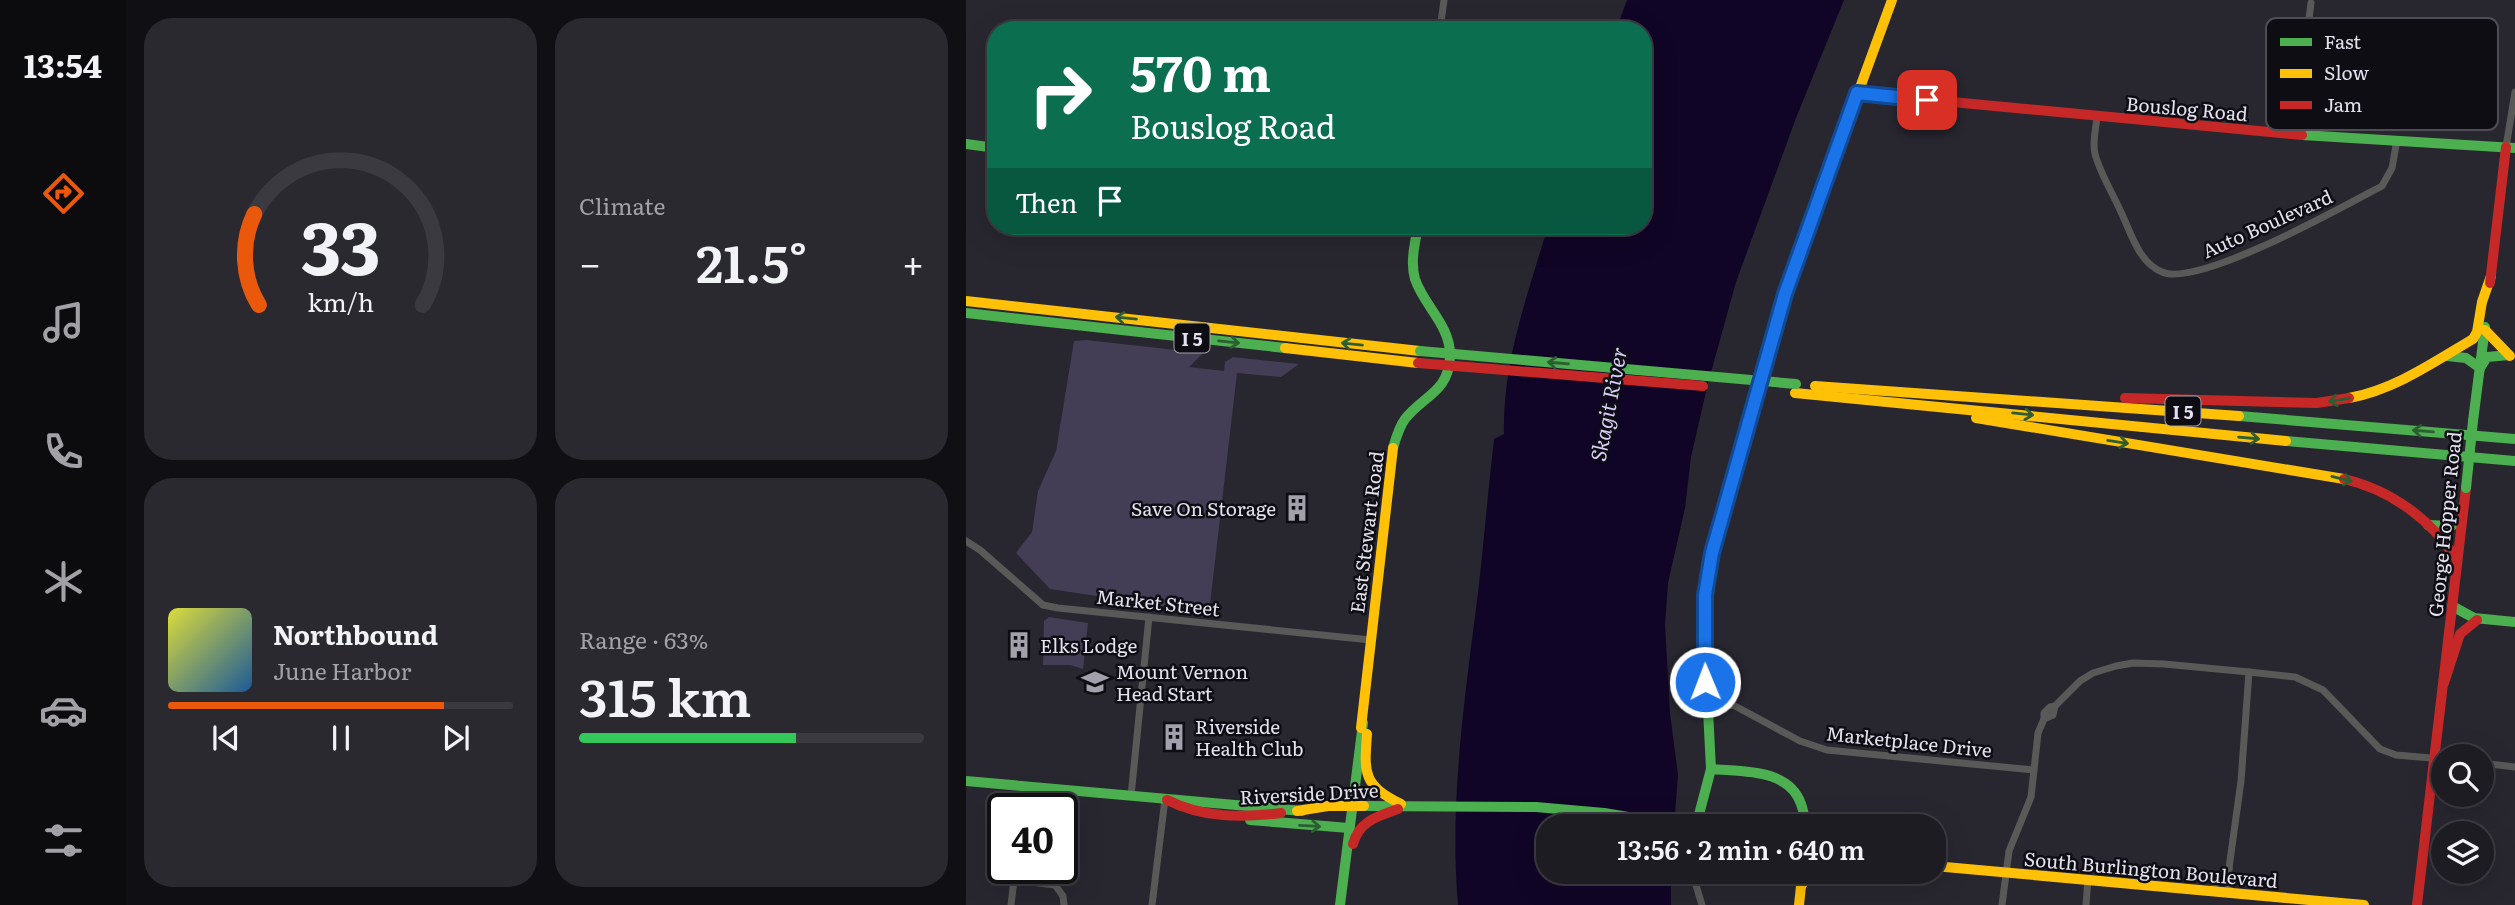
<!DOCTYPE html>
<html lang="en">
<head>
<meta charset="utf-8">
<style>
  body { margin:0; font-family:Literata,serif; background:#2b2930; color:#f1f3f6; height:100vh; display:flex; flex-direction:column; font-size:26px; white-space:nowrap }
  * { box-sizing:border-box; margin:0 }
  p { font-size:23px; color:#a1a1a6 }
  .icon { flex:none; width:38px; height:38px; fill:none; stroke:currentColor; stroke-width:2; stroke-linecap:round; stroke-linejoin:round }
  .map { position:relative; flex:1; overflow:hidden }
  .sheet { display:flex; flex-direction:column; gap:18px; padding:18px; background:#100f13; width:840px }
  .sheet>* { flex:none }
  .guide { position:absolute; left:21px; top:21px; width:665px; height:214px; border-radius:28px; box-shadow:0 7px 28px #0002,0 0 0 2px #3c3a41; background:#0b6e4f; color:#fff; overflow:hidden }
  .buttons { position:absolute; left:1465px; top:744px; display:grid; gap:14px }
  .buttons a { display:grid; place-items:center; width:63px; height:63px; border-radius:50%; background:#1e1c23; box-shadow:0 7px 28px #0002,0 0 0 2px #3c3a41; font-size:35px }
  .speed { position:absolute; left:21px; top:793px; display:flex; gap:14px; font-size:35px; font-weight:700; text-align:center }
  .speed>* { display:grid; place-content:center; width:91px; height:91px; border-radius:50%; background:#1e1c23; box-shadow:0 7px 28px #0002,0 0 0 2px #3c3a41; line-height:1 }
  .speed .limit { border:4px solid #111; border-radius:10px; background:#fff; color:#111 }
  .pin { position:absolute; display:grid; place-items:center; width:60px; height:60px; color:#fff; margin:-30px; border-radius:14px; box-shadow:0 4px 10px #0006 }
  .me { position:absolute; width:77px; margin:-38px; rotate:359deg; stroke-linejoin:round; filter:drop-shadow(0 0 5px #0008) }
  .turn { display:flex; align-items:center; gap:24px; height:147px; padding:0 28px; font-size:32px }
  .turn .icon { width:91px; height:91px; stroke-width:2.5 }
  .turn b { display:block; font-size:49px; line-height:60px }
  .then { display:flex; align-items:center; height:66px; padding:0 28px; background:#0003; gap:14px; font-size:26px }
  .big { font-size:52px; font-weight:600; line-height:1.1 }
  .sheet .tile { flex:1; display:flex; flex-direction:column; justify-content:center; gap:10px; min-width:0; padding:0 24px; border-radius:28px; background:#2b2930 }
  .sheet .dial { align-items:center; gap:0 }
  .dial svg { height:182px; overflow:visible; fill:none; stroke:#3c3a41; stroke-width:7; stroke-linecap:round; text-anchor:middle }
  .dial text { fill:#f1f3f6; stroke:none }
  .song { display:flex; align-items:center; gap:21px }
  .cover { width:84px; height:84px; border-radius:10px; background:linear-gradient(135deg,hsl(60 70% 55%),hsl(210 70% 35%)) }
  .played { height:7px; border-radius:4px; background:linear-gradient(90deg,#ea580c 80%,#3c3a41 80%) }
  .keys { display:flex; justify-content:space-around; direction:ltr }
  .heat { display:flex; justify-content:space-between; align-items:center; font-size:38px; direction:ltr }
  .charge { height:10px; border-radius:5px; background:linear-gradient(90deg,#34c759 63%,#3c3a41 0) }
  .sheet .tiles { flex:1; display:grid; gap:18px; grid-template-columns:repeat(2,1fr) }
  .trip { position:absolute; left:570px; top:814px; width:410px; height:70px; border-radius:28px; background:#1e1c23; box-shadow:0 7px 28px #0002,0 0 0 2px #3c3a41; font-weight:600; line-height:70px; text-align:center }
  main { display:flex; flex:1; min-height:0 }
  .dock { display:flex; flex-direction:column; width:126px; justify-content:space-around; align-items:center; background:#0c0b0e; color:#a1a1a6 }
  .dock .icon { width:49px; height:49px }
  .dock .on { color:#ea580c }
  .dock b { font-size:32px; color:#f1f3f6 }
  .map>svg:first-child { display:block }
  .green { fill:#433d56 }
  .water { fill:#110527 }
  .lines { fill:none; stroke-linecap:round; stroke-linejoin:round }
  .street { stroke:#595958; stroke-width:7 }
  .fast { stroke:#4caf50; stroke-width:10 }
  .slow { stroke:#ffc107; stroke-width:10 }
  .jam { stroke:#c62828; stroke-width:10 }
  .fast-bridge { stroke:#4caf50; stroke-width:10 }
  .slow-bridge { stroke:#ffc107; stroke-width:10 }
  .jam-bridge { stroke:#c62828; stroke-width:10 }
  .oneway { stroke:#2d5e32 }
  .route-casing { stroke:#114b97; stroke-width:18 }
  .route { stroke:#1a73e8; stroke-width:12 }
  .labels { text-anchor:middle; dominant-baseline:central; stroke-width:5; stroke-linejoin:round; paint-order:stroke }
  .shield { fill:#0e0d14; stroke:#a3a1ac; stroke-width:2 }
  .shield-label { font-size:18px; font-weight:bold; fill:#e3e1ed }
  .street-label { font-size:19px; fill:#e3e1ed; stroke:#0e0d14 }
  .poi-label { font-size:19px; fill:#e3e1ed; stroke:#0e0d14; text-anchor:start }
  .water-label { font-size:21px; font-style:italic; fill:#d7cefb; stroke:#0e0d14 }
  .key { fill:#0e0d14; stroke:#4e4d55; stroke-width:2 }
  .key-label { font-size:19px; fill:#e3e1ed }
</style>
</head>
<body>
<main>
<nav class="dock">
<b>13:54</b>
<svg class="icon on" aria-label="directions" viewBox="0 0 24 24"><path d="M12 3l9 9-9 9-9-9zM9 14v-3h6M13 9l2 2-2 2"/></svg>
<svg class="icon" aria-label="music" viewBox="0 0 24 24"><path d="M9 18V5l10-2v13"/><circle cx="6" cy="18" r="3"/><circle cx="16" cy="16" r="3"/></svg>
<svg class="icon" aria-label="phone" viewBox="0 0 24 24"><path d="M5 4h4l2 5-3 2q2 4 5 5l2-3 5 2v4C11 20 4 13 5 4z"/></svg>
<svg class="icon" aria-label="climate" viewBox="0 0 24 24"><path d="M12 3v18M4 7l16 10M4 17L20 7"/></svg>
<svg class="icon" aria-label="car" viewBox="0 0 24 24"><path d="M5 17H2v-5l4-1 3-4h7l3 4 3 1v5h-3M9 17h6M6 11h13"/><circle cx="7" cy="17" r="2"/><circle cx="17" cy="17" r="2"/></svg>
<svg class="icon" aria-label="filters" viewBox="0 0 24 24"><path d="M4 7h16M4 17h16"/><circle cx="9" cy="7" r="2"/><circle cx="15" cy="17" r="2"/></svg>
</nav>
<section class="sheet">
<div class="tiles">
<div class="tile dial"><svg viewBox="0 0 100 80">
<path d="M14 69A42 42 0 1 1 86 69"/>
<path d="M14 69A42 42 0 0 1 12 29" stroke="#ea580c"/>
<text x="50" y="56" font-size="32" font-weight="700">33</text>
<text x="50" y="72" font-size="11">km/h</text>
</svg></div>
<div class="tile"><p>Climate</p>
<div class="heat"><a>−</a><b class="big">21.5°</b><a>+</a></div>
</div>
<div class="tile">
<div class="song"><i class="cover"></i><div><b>Northbound</b><p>June Harbor</p></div></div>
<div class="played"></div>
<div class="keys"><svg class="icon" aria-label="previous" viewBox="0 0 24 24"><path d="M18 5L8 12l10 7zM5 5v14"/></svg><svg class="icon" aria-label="pause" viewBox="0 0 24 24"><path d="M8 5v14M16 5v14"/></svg><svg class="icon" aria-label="next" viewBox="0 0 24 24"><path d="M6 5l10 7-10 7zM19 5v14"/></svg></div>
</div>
<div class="tile"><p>Range · 63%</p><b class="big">315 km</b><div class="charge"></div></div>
</div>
</section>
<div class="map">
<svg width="1549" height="905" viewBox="0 0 1549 905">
  <rect width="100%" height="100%" fill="#28262f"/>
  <g class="green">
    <polygon points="120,340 237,353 223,367 258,371 259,362 267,357 333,364 315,377 271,373 243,613 84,589 50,553 66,532 72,491 90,451 108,341"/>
    <polygon points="83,617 122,623 117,669 104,665 77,665 78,621"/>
  </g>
  <path class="water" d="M 661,0 L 878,0 L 830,118 L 770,282 L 742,383 L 725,457 L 719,508 L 702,583 L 699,625 L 704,713 L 712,775 L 708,826 L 583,826 L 583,872 L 705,872 L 705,905 L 492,905 C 483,801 499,696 512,593 C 518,542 522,490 528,439 L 538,434 C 536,362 562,294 582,226 L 677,226 L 677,30 L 650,30 Z"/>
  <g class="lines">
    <g class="street">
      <polyline points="474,30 478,0"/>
      <path d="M 1131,117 C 1130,129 1126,142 1129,154 C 1134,173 1147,194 1155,212 C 1165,233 1173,263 1196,272 C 1232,288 1378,206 1416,186 L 1426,168 L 1431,140"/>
      <polyline points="1329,135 1345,3"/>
      <polyline points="1540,147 1549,92"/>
      <polyline points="0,541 14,550 77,605 92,608 405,640"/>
      <polyline points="741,705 757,704 769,706 834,741 861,750 1068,770"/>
      <polyline points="1078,719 1087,715 1089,706 1114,681 1127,673 1150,666 1167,663 1198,664 1283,672 1329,677 1357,690 1414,749 1430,755 1477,759"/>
      <polyline points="1516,763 1549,767"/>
      <polyline points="165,796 183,617"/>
      <polyline points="726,872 736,905"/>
      <polyline points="1246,892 1253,877 1263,868"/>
      <polyline points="1263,894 1263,868 1275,781 1283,672"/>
      <polyline points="45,905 48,880 89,885 97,896 98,905"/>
      <polyline points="186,905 199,799"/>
      <polyline points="1036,905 1043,851 1065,797 1072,733 1078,719 1078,713 1084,707 1089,706"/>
      <polyline points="1120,905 1122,879"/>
    </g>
    <g class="fast">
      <polyline points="1336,135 1549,148"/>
      <polyline points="0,144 30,148"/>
      <polyline points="0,313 319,348"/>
      <polyline points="1481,356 1500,358 1514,368 1521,357 1543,355"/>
      <polyline points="1273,416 1549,439"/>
      <polyline points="1507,421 1519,327"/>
      <polyline points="1320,441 1549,461"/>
      <path d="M 427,448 C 430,438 433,427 439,419 C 458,395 483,392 484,356 C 485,326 458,306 449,279 C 444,262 449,243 452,226"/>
      <polyline points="1462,525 1485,526 1496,520"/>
      <polyline points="1486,606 1508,618 1549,622"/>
      <path d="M 745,769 C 775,772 823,768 835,804 C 838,811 838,819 840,826"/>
      <polyline points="0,781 336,811"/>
      <polyline points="398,806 570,807 638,813 717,826"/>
      <polyline points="284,820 383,828"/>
      <polyline points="730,826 745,769 738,631 739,595 746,553 819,294 853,200"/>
      <polyline points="940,872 952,872"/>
      <polyline points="374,905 397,723"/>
    </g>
    <g class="slow">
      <polyline points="853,200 926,0"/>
      <polyline points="0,301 454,351"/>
      <polyline points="1519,330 1544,356"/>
      <polyline points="319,348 452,363"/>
      <polyline points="849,386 1273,416"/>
      <polyline points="829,393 1320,441"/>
      <path d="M 1383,398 C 1428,390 1468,362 1507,339 L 1511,332 L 1516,302 L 1525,276"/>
      <polyline points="1010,418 1378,479"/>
      <polyline points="395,728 427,448"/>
      <path d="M 401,734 C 398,774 397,785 435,804"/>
      <polyline points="331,811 362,806"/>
      <polyline points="968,866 1398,905"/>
      <polyline points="832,872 835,886 833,905"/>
      <polyline points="835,886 844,874 851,872"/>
    </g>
    <g class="jam">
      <polyline points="891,93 1336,135"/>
      <polyline points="1524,283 1540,147"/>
      <polyline points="1159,398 1351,403 1383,398"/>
      <path d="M 1378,479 C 1425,490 1465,519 1491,560"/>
      <polyline points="1478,683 1494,634 1511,620"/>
      <path d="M 201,800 C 237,818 276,818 315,813"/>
      <path d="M 387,844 C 393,821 412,816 432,809"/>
      <polyline points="1451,905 1500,488"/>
    </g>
    <g class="fast-bridge">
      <polyline points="454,351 830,384"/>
      <polyline points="1500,488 1507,421"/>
    </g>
    <polyline class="slow-bridge" points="362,806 398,806"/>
    <polyline class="jam-bridge" points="452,363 737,386"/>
  </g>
  <defs><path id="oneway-shaft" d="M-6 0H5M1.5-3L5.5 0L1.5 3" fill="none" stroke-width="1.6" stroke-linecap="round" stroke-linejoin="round" transform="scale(1.75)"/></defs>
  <g class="oneway">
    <use href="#oneway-shaft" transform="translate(160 318) rotate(-174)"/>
    <use href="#oneway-shaft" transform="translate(263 342) rotate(6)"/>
    <use href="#oneway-shaft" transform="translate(386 344) rotate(-174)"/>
    <use href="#oneway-shaft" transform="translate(592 363) rotate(-175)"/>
    <use href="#oneway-shaft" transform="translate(1373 400) rotate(171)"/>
    <use href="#oneway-shaft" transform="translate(1057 414) rotate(6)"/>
    <use href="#oneway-shaft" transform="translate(1457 431) rotate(-175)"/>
    <use href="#oneway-shaft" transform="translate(1283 438) rotate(5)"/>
    <use href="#oneway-shaft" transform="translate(1152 442) rotate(9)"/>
    <use href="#oneway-shaft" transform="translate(1376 479) rotate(14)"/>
    <use href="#oneway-shaft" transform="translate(344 826) rotate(3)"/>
  </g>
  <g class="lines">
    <defs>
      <polyline id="route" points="739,682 739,595 746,553 819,294 891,93 961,100"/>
    </defs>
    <use href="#route" class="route-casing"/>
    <use href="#route" class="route"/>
  </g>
  <defs>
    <symbol id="building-bare" viewBox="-9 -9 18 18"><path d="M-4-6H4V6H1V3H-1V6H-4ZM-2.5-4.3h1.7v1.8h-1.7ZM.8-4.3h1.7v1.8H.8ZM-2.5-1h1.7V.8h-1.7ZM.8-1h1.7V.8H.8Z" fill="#a2a0aa" stroke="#0e0d14" stroke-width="2.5" paint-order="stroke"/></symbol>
    <symbol id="school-bare" viewBox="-9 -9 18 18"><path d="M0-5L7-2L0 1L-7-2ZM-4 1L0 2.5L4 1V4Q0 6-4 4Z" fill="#a2a0aa" stroke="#0e0d14" stroke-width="2.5" paint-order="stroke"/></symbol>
  </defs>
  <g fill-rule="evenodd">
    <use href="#building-bare" x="312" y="489" width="38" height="38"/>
    <use href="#building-bare" x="34" y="626" width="38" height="38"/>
    <use href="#school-bare" x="110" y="663" width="38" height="38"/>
    <use href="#building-bare" x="189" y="718" width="38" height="38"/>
  </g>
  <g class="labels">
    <g class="shield">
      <rect x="208.5" y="323.5" width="35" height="29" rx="5"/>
      <rect x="1199.5" y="396.5" width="35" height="29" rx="5"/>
    </g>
    <g class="shield-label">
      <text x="226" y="338">I 5</text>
      <text x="1217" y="411">I 5</text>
    </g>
    <g class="street-label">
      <text transform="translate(1221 108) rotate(5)">Bouslog Road</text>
      <text transform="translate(1301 223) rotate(-24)">Auto Boulevard</text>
      <text transform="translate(1478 524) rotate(-84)">George Hopper Road</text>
      <text transform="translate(400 532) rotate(-83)">East Stewart Road</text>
      <text transform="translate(192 602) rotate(6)">Market Street</text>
      <text transform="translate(943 741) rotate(6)">Marketplace Drive</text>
      <text transform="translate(343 793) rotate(-3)">Riverside Drive</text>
      <text transform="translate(1185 869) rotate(5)">South Burlington Boulevard</text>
    </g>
    <g class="poi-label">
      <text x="310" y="508" text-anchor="end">Save On Storage</text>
      <text x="74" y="645">Elks Lodge</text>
      <text x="150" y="671">Mount Vernon<tspan x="150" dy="22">Head Start</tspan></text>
      <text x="229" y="726">Riverside<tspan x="229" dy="22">Health Club</tspan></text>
    </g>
    <g class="water-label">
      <text transform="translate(641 404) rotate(-79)">Skagit River</text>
    </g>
  </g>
  <rect x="1300" y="18" width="232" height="112" rx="10" class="key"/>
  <rect x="1314" y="38" width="32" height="8" fill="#4caf50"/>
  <rect x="1314" y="69" width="32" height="9" fill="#ffc107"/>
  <rect x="1314" y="101" width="32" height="8" fill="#c62828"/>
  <g class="key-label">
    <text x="1358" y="49">Fast</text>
    <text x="1358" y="80">Slow</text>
    <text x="1358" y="112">Jam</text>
  </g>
</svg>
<div class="buttons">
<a><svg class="icon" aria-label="search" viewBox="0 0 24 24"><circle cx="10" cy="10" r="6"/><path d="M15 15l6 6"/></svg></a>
<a><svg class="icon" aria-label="layers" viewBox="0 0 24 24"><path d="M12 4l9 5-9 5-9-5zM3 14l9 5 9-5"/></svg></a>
</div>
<div class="speed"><div class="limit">40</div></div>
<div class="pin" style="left:961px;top:100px;background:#d93025"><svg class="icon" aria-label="arrive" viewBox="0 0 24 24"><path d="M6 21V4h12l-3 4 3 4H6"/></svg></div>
<svg class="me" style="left:739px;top:682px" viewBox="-20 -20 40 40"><circle r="17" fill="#1a73e8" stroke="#fff" stroke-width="3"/><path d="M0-11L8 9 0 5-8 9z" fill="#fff"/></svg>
<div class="trip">13:56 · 2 min · 640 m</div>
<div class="guide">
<div class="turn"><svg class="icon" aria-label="right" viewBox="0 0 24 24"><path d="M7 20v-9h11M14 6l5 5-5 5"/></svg><div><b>570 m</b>Bouslog Road</div></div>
<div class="then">Then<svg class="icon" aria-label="arrive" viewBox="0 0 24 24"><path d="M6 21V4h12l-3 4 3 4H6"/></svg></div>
</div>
</div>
</main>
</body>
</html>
